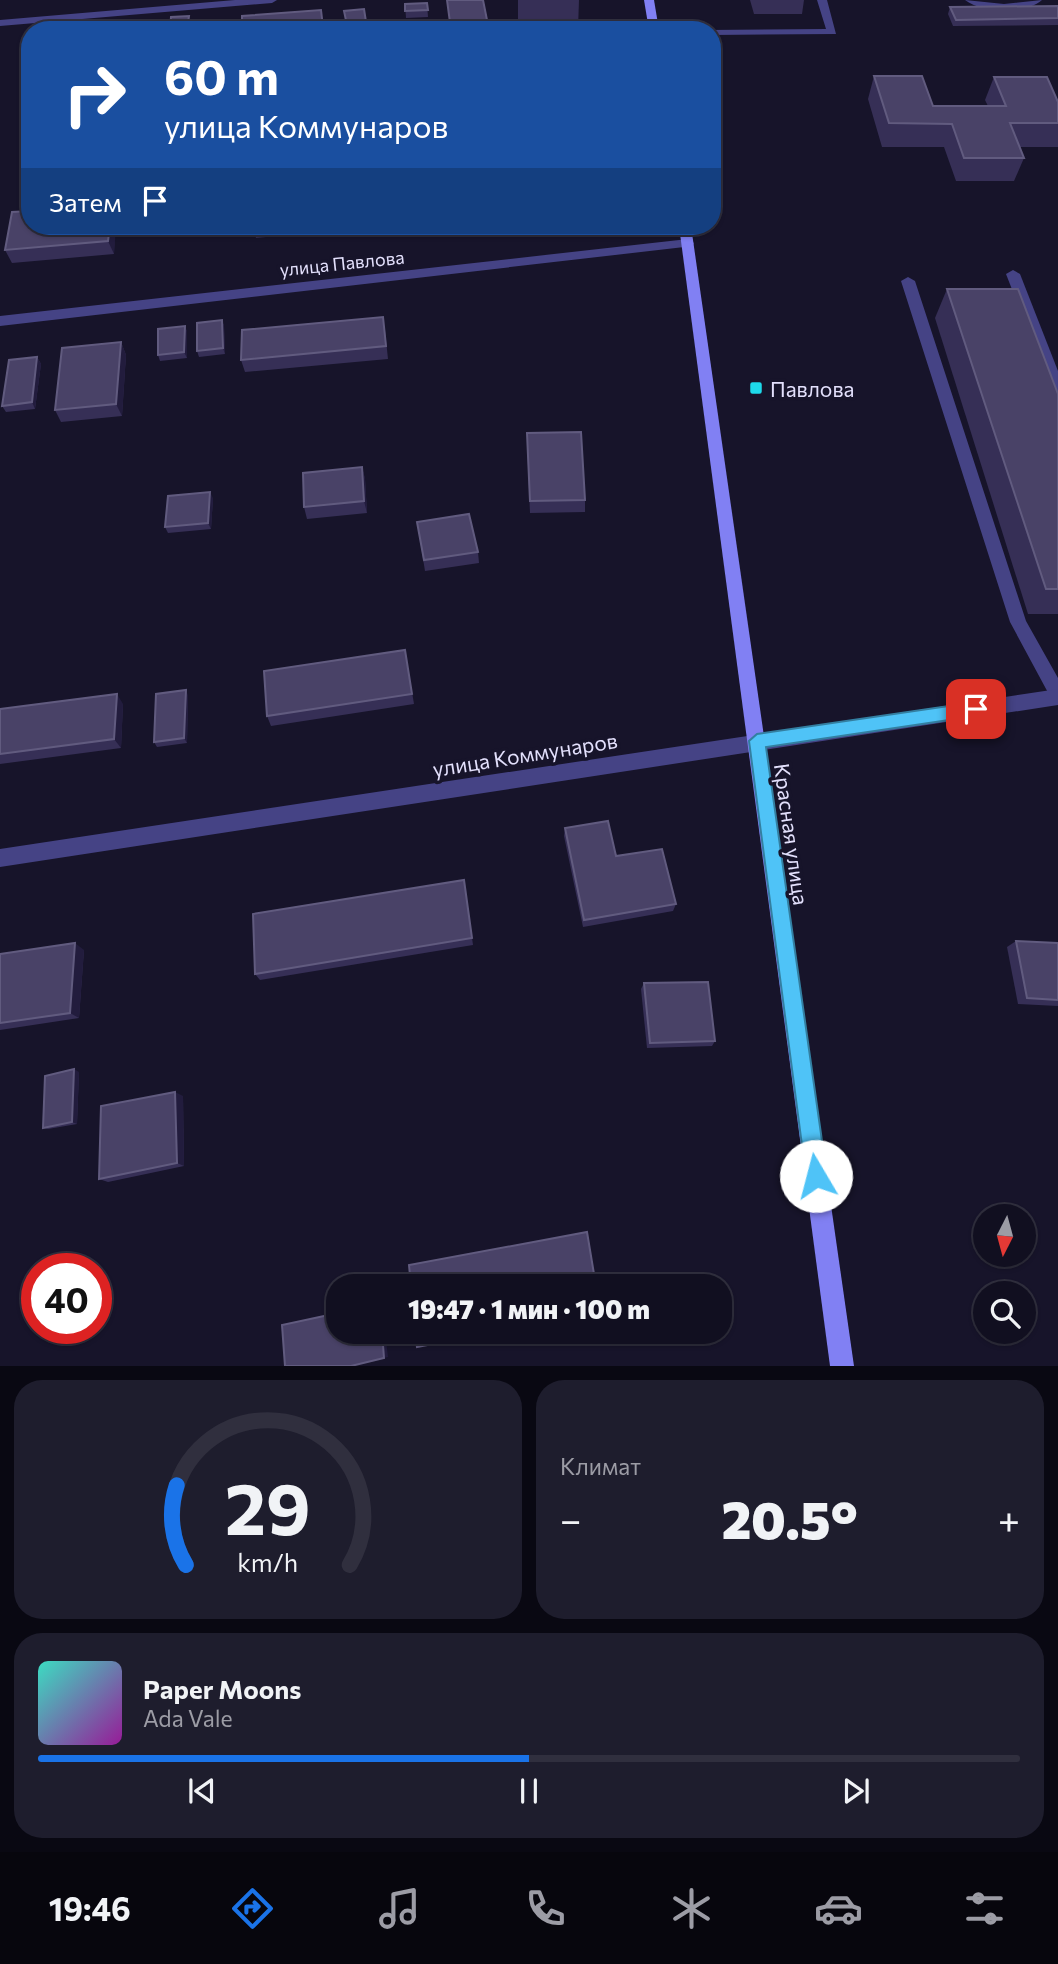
<!DOCTYPE html>
<html lang="ru">
<head>
<meta charset="utf-8">
<style>
  body { margin:0; font-family:Commissioner,sans-serif; background:#1e1d2d; color:#f1f3f6; height:100vh; display:flex; flex-direction:column; font-size:26px; white-space:nowrap }
  * { box-sizing:border-box; margin:0 }
  p { font-size:23px; color:#9c9ca5 }
  .icon { flex:none; width:38px; height:38px; fill:none; stroke:currentColor; stroke-width:2; stroke-linecap:round; stroke-linejoin:round }
  .map { position:relative; height:1366px; overflow:hidden }
  .details { display:flex; flex-direction:column; gap:14px; padding:14px; background:#090812; flex:1 }
  .details>* { flex:none }
  .guide { position:absolute; left:21px; top:21px; width:700px; height:214px; border-radius:28px; box-shadow:0 2px 5px #0004,0 0 0 2px #302f3e; background:#1a4fa0; color:#fff; overflow:hidden }
  .needle { width:46px; rotate:186deg }
  .controls { position:absolute; left:973px; top:1204px; display:grid; gap:14px }
  .controls a { display:grid; place-items:center; width:63px; height:63px; border-radius:50%; background:#110f20; box-shadow:0 2px 5px #0004,0 0 0 2px #302f3e; font-size:35px }
  .speed { position:absolute; left:21px; top:1253px; display:flex; gap:14px; font-size:35px; font-weight:700; text-align:center }
  .speed>* { display:grid; place-content:center; width:91px; height:91px; border-radius:50%; background:#110f20; box-shadow:0 2px 5px #0004,0 0 0 2px #302f3e; line-height:1 }
  .speed .limit { border:10px solid #d22; background:#fff; color:#111 }
  .pin { position:absolute; display:grid; place-items:center; width:60px; height:60px; color:#fff; margin:-30px; border-radius:14px; box-shadow:0 4px 10px #0006 }
  .me { position:absolute; width:77px; margin:-38px; rotate:352deg; stroke-linejoin:round; filter:drop-shadow(0 0 5px #0008) }
  .turn { display:flex; align-items:center; gap:24px; height:147px; padding:0 28px; font-size:32px }
  .turn .icon { width:91px; height:91px; stroke-width:2.5 }
  .turn b { display:block; font-size:49px; line-height:60px }
  .then { display:flex; align-items:center; height:66px; padding:0 28px; background:#0003; gap:14px; font-size:26px }
  .big { font-size:52px; font-weight:800; line-height:1.1 }
  .details .tile { flex:1; display:flex; flex-direction:column; justify-content:center; gap:10px; min-width:0; padding:0 24px; border-radius:28px; background:#1e1d2d }
  .details .dial { align-items:center; gap:0 }
  .dial svg { height:182px; overflow:visible; fill:none; stroke:#302f3e; stroke-width:7; stroke-linecap:round; text-anchor:middle }
  .dial text { fill:#f1f3f6; stroke:none }
  .song { display:flex; align-items:center; gap:21px }
  .cover { width:84px; height:84px; border-radius:10px; background:linear-gradient(135deg,hsl(170 70% 55%),hsl(300 70% 35%)) }
  .played { height:7px; border-radius:4px; background:linear-gradient(90deg,#1a73e8 50%,#302f3e 50%) }
  .keys { display:flex; justify-content:space-around; direction:ltr }
  .heat { display:flex; justify-content:space-between; align-items:center; font-size:38px; direction:ltr }
  .details .tiles { flex:1; display:grid; gap:14px; grid-template-columns:1fr 1fr }
  .tile:last-child { grid-column:span 2 }
  .trip { position:absolute; left:326px; top:1274px; width:406px; height:70px; border-radius:28px; background:#110f20; box-shadow:0 2px 5px #0004,0 0 0 2px #302f3e; font-weight:800; line-height:70px; text-align:center }
  .dock { display:flex; height:112px; justify-content:space-around; align-items:center; background:#07060d; color:#9c9ca5 }
  .dock .icon { width:49px; height:49px }
  .dock .on { color:#1a73e8 }
  .dock b { font-size:32px; color:#f1f3f6 }
  .map>svg:first-child { display:block }
  .lines { fill:none; stroke-linecap:round; stroke-linejoin:round }
  .lane { fill:#454385; fill-rule:evenodd }
  .street { fill:#454385; fill-rule:evenodd }
  .secondary { fill:#8180f3; fill-rule:evenodd }
  .wall { fill:#362f56 }
  .shaded-wall { fill:#221c3d }
  .building { fill:#494267; stroke:#615b7f; stroke-width:2 }
  .route { fill:#4fc3f7; stroke:#337fa1; stroke-width:2 }
  .poi-dot { fill:#1ed9ea; stroke:#17142a; stroke-width:2.5 }
  .labels { text-anchor:middle; dominant-baseline:central; stroke-width:7; stroke-linejoin:round; paint-order:stroke }
  .far-street-label { font-size:18px; fill:#e3e0fc; stroke:#17142a }
  .poi-label { font-size:21px; fill:#e3e0fc; stroke:#17142a; text-anchor:start }
  .street-label { font-size:21px; fill:#e3e0fc; stroke:#17142a }
</style>
</head>
<body>
<div class="map">
<svg width="1058" height="1366" viewBox="0 0 1058 1366">
  <rect width="100%" height="100%" fill="#17142a"/>
  <g class="lines">
    <g class="lane">
      <polygon points="817,0 827,0 836,34 712,35 712,30 708,30 826,29"/>
      <path d="M 965,0 L 1004,4 L 1042,0 C 1024,15 984,14 965,0 Z"/>
      <polygon points="1013,270 1020,274 1058,371 1058,394 1051,389 1006,274"/>
      <polygon points="908,277 915,281 1026,621 1058,678 1058,703 1052,700 1010,622 901,281"/>
    </g>
    <g class="street">
      <polygon points="235,0 277,0 272,3 0,26 0,20"/>
      <polygon points="688,239 694,243 693,246 0,326 0,316"/>
      <polygon points="1058,689 1058,705 0,867 0,849"/>
    </g>
    <g class="secondary">
      <polygon points="644,0 654,0 659,30 649,30"/>
      <polygon points="679,226 691,226 854,1366 830,1366"/>
    </g>
  </g>
  <g class="wall">
    <polygon points="518,0 579,0 578,29 518,28"/>
    <polygon points="750,0 804,0 802,14 754,14"/>
    <polygon points="427,3 428,17 406,18 405,4"/>
    <polygon points="1058,6 1058,25 953,26 948,14 950,7"/>
    <polygon points="321,10 324,30 242,30"/>
    <polygon points="874,76 933,106 988,106 985,100 994,77 1058,102 1058,147 1020,147 1024,158 1014,181 956,181 944,147 882,147 868,99"/>
    <polygon points="30,226 115,226 114,254 12,263 5,250"/>
    <polygon points="253,226 337,226 337,230 256,238"/>
    <polygon points="947,289 1058,394 1058,614 1028,614 935,318"/>
    <polygon points="222,320 224,326 225,354 199,357 197,351"/>
    <polygon points="185,326 187,332 187,358 160,361 158,355"/>
    <polygon points="385,330 388,359 245,372 241,360"/>
    <polygon points="121,342 126,355 122,416 61,422 55,410"/>
    <polygon points="37,357 41,364 35,409 6,412 2,406"/>
    <polygon points="527,445 585,500 585,512 530,513"/>
    <polygon points="362,467 365,479 367,513 307,519 304,507"/>
    <polygon points="213,498 211,529 168,533 165,527"/>
    <polygon points="417,522 478,552 479,563 425,571"/>
    <polygon points="405,650 414,704 271,726 267,716"/>
    <polygon points="188,695 187,743 157,747 154,742"/>
    <polygon points="123,704 121,748 0,764 0,709"/>
    <polygon points="565,828 616,856 676,904 673,911 583,927 564,836"/>
    <polygon points="464,880 473,945 260,980 255,974"/>
    <polygon points="1016,941 1058,943 1058,1006 1018,1004 1007,947"/>
    <polygon points="84,950 79,1018 0,1030 0,954"/>
    <polygon points="644,983 715,1041 712,1046 647,1048 641,989"/>
    <polygon points="79,1072 77,1124 48,1129 43,1128"/>
    <polygon points="183,1096 184,1166 108,1182 99,1179"/>
  </g>
  <g class="shaded-wall">
    <polygon points="189,16 190,22 190,30 187,30"/>
    <polygon points="110,226 115,226 116,227 114,254 108,241"/>
    <polygon points="222,320 224,326 225,354 223,348"/>
    <polygon points="185,326 187,332 187,358 184,352"/>
    <polygon points="121,342 126,355 122,416 116,404"/>
    <polygon points="37,357 41,364 35,409 32,402"/>
    <polygon points="362,467 365,479 367,513 364,501"/>
    <polygon points="210,492 213,498 211,529 208,523"/>
    <polygon points="186,690 188,695 187,743 184,738"/>
    <polygon points="117,694 123,704 121,748 114,739"/>
    <polygon points="75,943 84,950 79,1018 70,1013"/>
    <polygon points="74,1069 79,1072 77,1124 72,1122"/>
    <polygon points="175,1092 183,1096 184,1166 177,1163"/>
    <polygon points="382,1332 385,1332 388,1357 384,1358"/>
  </g>
  <g class="building">
    <polygon points="447,0 483,0 489,30 451,30"/>
    <polygon points="427,3 428,10 405,11 405,4"/>
    <polygon points="1058,6 1058,18 956,20 950,7"/>
    <polygon points="364,9 367,28 348,30 344,11"/>
    <polygon points="321,10 323,27 292,30 242,30 242,16"/>
    <polygon points="189,16 187,30 170,30 171,17"/>
    <polygon points="143,25 143,30 90,30"/>
    <polygon points="874,76 922,76 933,106 1006,106 994,77 1047,77 1058,102 1058,123 1010,123 1024,158 964,158 952,124 889,123"/>
    <polygon points="30,211 30,226 110,226 108,241 5,250 12,212"/>
    <polygon points="947,289 1018,289 1058,394 1058,589 1046,589"/>
    <polygon points="383,317 386,346 241,360 242,330"/>
    <polygon points="222,320 223,348 197,351 197,323"/>
    <polygon points="185,326 184,352 158,355 158,329"/>
    <polygon points="121,342 116,404 55,410 62,348"/>
    <polygon points="37,357 32,402 2,406 9,360"/>
    <polygon points="581,432 585,500 530,501 527,433"/>
    <polygon points="362,467 364,501 304,507 303,473"/>
    <polygon points="210,492 208,523 165,527 168,496"/>
    <polygon points="469,514 478,552 424,560 417,522"/>
    <polygon points="405,650 412,694 267,716 264,671"/>
    <polygon points="186,690 184,738 154,742 156,694"/>
    <polygon points="117,694 114,739 0,754 0,709"/>
    <polygon points="608,821 616,856 662,849 676,904 584,920 565,828"/>
    <polygon points="464,880 472,938 255,974 253,914"/>
    <polygon points="1016,941 1058,943 1058,1000 1027,998"/>
    <polygon points="75,943 70,1013 0,1023 0,954"/>
    <polygon points="708,982 715,1041 650,1043 644,983"/>
    <polygon points="74,1069 72,1122 43,1128 45,1076"/>
    <polygon points="175,1092 177,1163 99,1179 101,1106"/>
    <polygon points="587,1232 596,1286 411,1286 409,1265"/>
    <polygon points="338,1313 338,1332 382,1332 384,1358 351,1366 285,1366 282,1325"/>
    <polygon points="415,1332 494,1332 417,1347"/>
  </g>
  <polygon class="route" points="976,702 984,709 976,716 766,747 827,1176 824,1183 816,1186 809,1183 806,1176 749,741 757,734"/>
  <rect class="poi-dot" x="749" y="381" width="14" height="14" rx="3.5"/>
  <g class="labels">
    <g class="far-street-label">
      <text transform="translate(342 263) rotate(-6)">улица Павлова</text>
    </g>
    <g class="poi-label">
      <text x="770" y="388">Павлова</text>
    </g>
    <g class="street-label">
      <text transform="translate(525 754) rotate(-9)">улица Коммунаров</text>
      <text transform="translate(792 834) rotate(82)">Красная улица</text>
    </g>
  </g>
</svg>
<div class="controls">
<a><svg class="needle" viewBox="-14 -14 28 28"><path d="M0-13l5 13h-10z" fill="#e53935"/><path d="M0 13l5-13h-10z" fill="#9c9ca5"/></svg></a>
<a><svg class="icon" aria-label="search" viewBox="0 0 24 24"><circle cx="10" cy="10" r="6"/><path d="M15 15l6 6"/></svg></a>
</div>
<div class="speed"><div class="limit">40</div></div>
<div class="pin" style="left:976px;top:709px;background:#d93025"><svg class="icon" aria-label="arrive" viewBox="0 0 24 24"><path d="M6 21V4h12l-3 4 3 4H6"/></svg></div>
<svg class="me" style="left:816px;top:1176px" viewBox="-20 -20 40 40"><circle r="19" fill="#fff"/><path d="M0-13L10 11 0 6-10 11z" fill="#4fc3f7"/></svg>
<div class="trip">19:47 · 1 мин · 100 m</div>
<div class="guide">
<div class="turn"><svg class="icon" aria-label="right" viewBox="0 0 24 24"><path d="M7 20v-9h11M14 6l5 5-5 5"/></svg><div><b>60 m</b>улица Коммунаров</div></div>
<div class="then">Затем<svg class="icon" aria-label="arrive" viewBox="0 0 24 24"><path d="M6 21V4h12l-3 4 3 4H6"/></svg></div>
</div>
</div>
<section class="details">
<div class="tiles">
<div class="tile dial"><svg viewBox="0 0 100 80">
<path d="M14 69A42 42 0 1 1 86 69"/>
<path d="M14 69A42 42 0 0 1 10 34" stroke="#1a73e8"/>
<text x="50" y="56" font-size="32" font-weight="700">29</text>
<text x="50" y="72" font-size="11">km/h</text>
</svg></div>
<div class="tile"><p>Климат</p>
<div class="heat"><a>−</a><b class="big">20.5°</b><a>+</a></div>
</div>
<div class="tile">
<div class="song"><i class="cover"></i><div><b>Paper Moons</b><p>Ada Vale</p></div></div>
<div class="played"></div>
<div class="keys"><svg class="icon" aria-label="previous" viewBox="0 0 24 24"><path d="M18 5L8 12l10 7zM5 5v14"/></svg><svg class="icon" aria-label="pause" viewBox="0 0 24 24"><path d="M8 5v14M16 5v14"/></svg><svg class="icon" aria-label="next" viewBox="0 0 24 24"><path d="M6 5l10 7-10 7zM19 5v14"/></svg></div>
</div>
</div>
</section>
<nav class="dock">
<b>19:46</b>
<svg class="icon on" aria-label="directions" viewBox="0 0 24 24"><path d="M12 3l9 9-9 9-9-9zM9 14v-3h6M13 9l2 2-2 2"/></svg>
<svg class="icon" aria-label="music" viewBox="0 0 24 24"><path d="M9 18V5l10-2v13"/><circle cx="6" cy="18" r="3"/><circle cx="16" cy="16" r="3"/></svg>
<svg class="icon" aria-label="phone" viewBox="0 0 24 24"><path d="M5 4h4l2 5-3 2q2 4 5 5l2-3 5 2v4C11 20 4 13 5 4z"/></svg>
<svg class="icon" aria-label="climate" viewBox="0 0 24 24"><path d="M12 3v18M4 7l16 10M4 17L20 7"/></svg>
<svg class="icon" aria-label="car" viewBox="0 0 24 24"><path d="M5 17H2v-5l4-1 3-4h7l3 4 3 1v5h-3M9 17h6M6 11h13"/><circle cx="7" cy="17" r="2"/><circle cx="17" cy="17" r="2"/></svg>
<svg class="icon" aria-label="filters" viewBox="0 0 24 24"><path d="M4 7h16M4 17h16"/><circle cx="9" cy="7" r="2"/><circle cx="15" cy="17" r="2"/></svg>
</nav>
</body>
</html>
